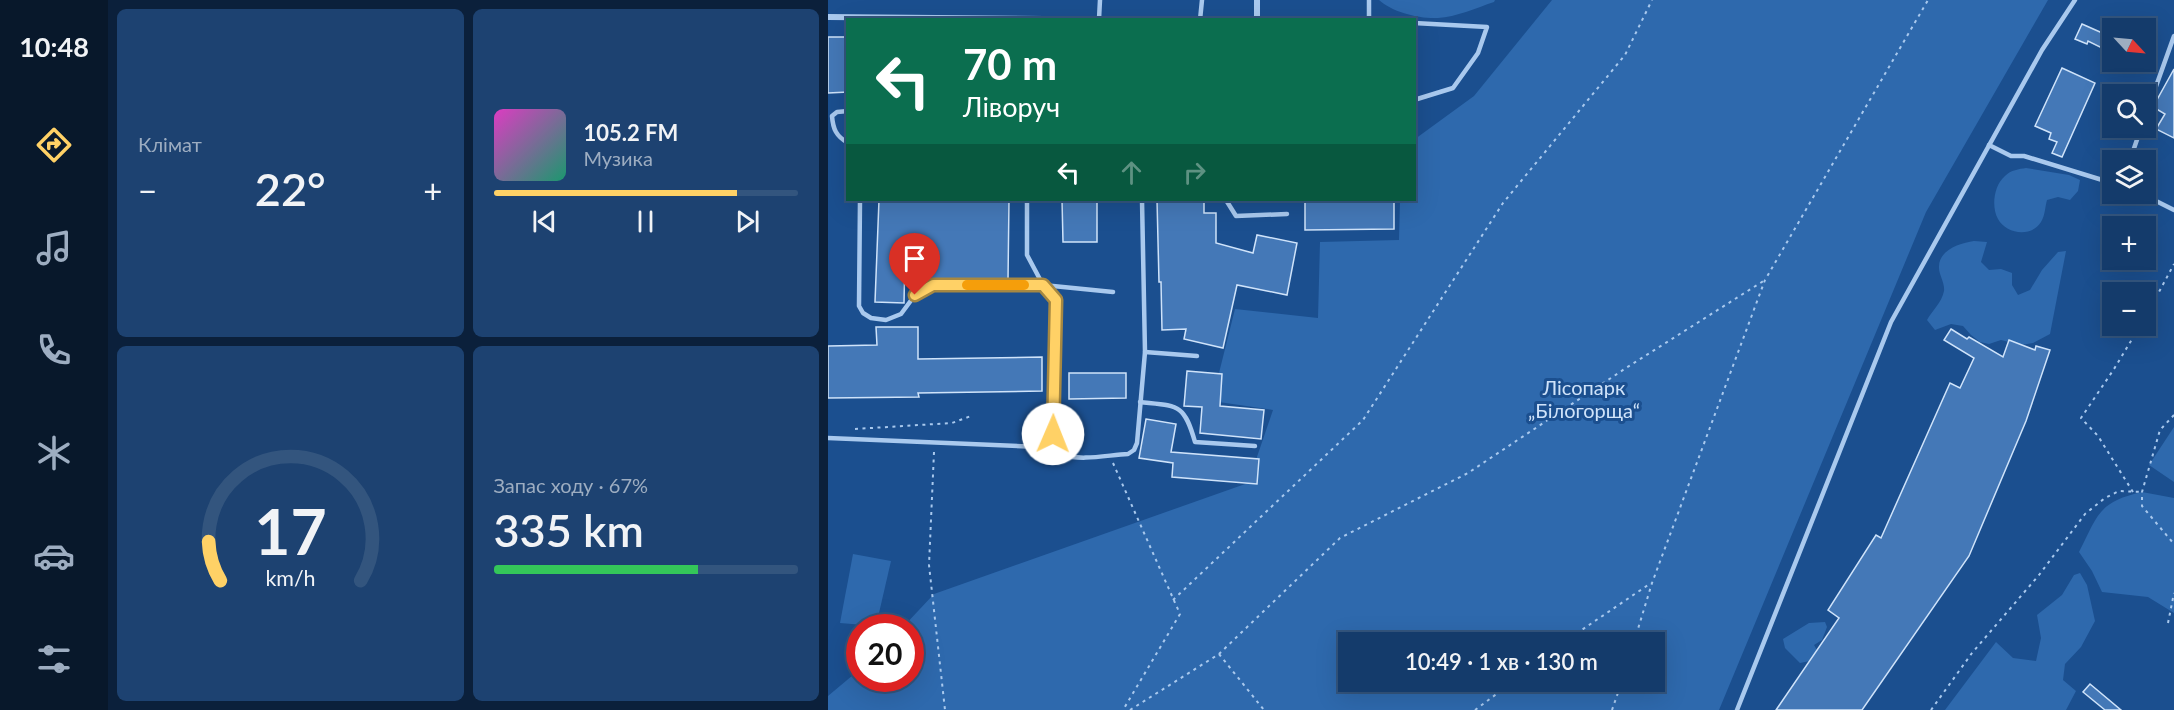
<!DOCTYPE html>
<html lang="uk">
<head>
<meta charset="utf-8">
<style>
  body { margin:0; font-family:Lato,sans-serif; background:#1d4271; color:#f1f3f6; height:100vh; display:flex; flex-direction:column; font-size:22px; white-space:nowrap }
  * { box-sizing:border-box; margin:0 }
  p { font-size:20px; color:#9dadc1 }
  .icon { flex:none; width:33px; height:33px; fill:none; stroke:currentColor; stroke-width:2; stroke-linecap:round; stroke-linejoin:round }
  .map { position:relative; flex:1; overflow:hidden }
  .panel { display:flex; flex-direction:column; gap:9px; padding:9px; background:#0b203b; width:720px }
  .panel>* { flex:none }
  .hud { position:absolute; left:18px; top:18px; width:570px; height:183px; border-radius:0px; box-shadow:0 6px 24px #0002,0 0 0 2px #33557e; background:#0b6e4f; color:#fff; overflow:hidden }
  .needle { width:39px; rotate:116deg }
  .controls { position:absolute; left:1274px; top:18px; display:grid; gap:12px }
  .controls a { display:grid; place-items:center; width:54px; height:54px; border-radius:0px; background:#143b6b; box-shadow:0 6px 24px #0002,0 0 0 2px #33557e; font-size:30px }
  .speed { position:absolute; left:18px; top:614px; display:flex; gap:12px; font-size:30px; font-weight:700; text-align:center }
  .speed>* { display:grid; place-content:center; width:78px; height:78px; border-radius:50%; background:#143b6b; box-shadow:0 6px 24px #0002,0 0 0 2px #33557e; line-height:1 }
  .speed .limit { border:9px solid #d22; background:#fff; color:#111 }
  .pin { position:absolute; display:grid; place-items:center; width:51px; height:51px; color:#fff; margin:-62px -26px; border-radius:50% 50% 50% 0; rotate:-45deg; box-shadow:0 0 6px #0007 }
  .pin .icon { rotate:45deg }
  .me { position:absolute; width:66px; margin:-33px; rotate:1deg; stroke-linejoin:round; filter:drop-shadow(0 0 4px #0008) }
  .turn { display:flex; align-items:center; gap:21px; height:126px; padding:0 18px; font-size:27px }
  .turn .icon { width:78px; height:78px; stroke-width:2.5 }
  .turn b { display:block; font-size:42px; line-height:51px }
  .lanes { display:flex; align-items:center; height:57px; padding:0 18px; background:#0003; justify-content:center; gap:30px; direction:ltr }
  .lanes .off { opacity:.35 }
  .big { font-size:45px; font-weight:600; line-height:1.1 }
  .panel .tile { flex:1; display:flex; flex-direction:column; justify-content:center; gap:9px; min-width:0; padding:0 21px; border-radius:9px; background:#1d4271 }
  .panel .dial { align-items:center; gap:0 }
  .dial svg { height:156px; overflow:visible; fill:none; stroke:#33557e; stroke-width:7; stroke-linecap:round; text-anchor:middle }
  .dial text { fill:#f1f3f6; stroke:none }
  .song { display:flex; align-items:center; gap:18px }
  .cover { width:72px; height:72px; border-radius:9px; background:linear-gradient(135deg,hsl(310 70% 55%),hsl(160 70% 35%)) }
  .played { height:6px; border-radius:3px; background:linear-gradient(90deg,#ffd166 80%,#33557e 80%) }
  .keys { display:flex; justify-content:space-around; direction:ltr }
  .heat { display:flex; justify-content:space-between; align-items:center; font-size:33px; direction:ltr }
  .charge { height:9px; border-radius:4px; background:linear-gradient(90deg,#34c759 67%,#33557e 0) }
  .panel .tiles { flex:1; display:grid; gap:9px; grid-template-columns:repeat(2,1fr) }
  .trip { position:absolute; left:510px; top:632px; width:327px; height:60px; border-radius:0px; background:#143b6b; box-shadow:0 6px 24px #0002,0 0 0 2px #33557e; font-weight:600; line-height:60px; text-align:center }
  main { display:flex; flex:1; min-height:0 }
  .tabs { display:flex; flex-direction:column; width:108px; justify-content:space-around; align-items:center; background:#08182b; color:#9dadc1 }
  .tabs .icon { width:42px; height:42px }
  .tabs .selected { color:#ffd166 }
  .tabs b { font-size:27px; color:#f1f3f6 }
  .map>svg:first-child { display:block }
  .green { fill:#2e69ad; fill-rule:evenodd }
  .building { fill:#4478b7; stroke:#cfe3fa; stroke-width:1.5 }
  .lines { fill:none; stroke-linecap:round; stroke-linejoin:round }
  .path { stroke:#a9c9ee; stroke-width:2; stroke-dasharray:3 4.5; stroke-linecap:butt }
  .lane { stroke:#a9c9ee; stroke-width:4.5 }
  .street { stroke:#a9c9ee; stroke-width:6 }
  .route-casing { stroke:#a68842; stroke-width:15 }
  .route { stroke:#ffd166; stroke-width:10 }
  .slow { stroke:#f59e0b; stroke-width:10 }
  .labels { text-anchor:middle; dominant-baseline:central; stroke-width:6; stroke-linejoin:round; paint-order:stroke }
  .park-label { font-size:20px; fill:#cfe3fa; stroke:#1b4f8f }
</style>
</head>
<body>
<main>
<nav class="tabs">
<b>10:48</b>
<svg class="icon selected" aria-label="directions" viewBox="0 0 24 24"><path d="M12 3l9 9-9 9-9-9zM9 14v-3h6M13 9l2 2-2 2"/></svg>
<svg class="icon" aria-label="music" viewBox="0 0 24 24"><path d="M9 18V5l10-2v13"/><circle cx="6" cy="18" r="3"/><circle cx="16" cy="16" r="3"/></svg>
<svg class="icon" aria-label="phone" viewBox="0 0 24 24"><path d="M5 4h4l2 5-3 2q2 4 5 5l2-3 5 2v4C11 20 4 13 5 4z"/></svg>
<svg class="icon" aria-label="climate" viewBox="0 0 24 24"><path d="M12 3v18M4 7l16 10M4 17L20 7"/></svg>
<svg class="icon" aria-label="car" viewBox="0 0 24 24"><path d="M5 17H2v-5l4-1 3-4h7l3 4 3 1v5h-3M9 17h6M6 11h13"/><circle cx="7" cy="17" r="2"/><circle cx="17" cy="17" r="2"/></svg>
<svg class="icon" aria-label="filters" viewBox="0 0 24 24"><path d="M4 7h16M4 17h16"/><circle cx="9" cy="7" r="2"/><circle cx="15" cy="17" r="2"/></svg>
</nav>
<section class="panel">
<div class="tiles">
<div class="tile"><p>Клімат</p>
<div class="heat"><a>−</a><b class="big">22°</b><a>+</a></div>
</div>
<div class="tile">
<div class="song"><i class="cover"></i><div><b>105.2 FM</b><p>Музика</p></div></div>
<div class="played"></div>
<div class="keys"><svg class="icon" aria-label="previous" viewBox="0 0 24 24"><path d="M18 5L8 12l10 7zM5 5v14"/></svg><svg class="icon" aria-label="pause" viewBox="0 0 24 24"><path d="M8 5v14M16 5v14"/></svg><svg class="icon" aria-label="next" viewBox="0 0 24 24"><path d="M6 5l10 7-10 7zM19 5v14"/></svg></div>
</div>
<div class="tile dial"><svg viewBox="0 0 100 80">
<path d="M14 69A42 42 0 1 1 86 69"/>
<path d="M14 69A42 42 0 0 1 8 49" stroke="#ffd166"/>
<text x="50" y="56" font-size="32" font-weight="700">17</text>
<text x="50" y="72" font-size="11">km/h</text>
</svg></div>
<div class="tile"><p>Запас ходу · 67%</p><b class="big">335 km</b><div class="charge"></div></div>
</div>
</section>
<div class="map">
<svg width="1346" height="710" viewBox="0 0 1346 710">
  <rect width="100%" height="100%" fill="#1b4f8f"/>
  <g class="green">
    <path d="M 551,0 L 667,0 L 666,2 C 648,8 628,17 610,18 C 591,19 564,12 551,0 Z"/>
    <path d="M 724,0 L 1220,0 L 1098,212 L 891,710 L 0,710 L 0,696 L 31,670 L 32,678 L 82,678 L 82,627 L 75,627 L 106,594 L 420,483 L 445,410 L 384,401 L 407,309 L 490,318 L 492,242 L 571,240 L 572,200 L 586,200 L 587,139 L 646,96 ZM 520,642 L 826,642 L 826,681 L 520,681 Z"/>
    <path d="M 1198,168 L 1241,175 L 1252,180 L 1250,191 L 1242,200 L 1230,197 L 1219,200 C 1217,207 1217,216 1213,222 C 1203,238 1178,234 1170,219 C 1163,207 1166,185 1177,176 C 1183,170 1191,169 1198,168 Z"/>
    <path d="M 1146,241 L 1159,242 L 1153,262 L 1161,270 L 1173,269 L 1184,273 L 1184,285 L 1190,295 L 1202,290 L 1214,270 L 1230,252 L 1238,251 L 1222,334 L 1205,343 L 1193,345 L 1173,340 L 1161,344 L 1152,342 L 1143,335 L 1135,326 L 1123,324 L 1107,330 L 1099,320 C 1104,311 1114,302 1116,291 C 1117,283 1111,275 1111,268 C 1110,250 1132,243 1146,241 Z"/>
    <polygon points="1346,427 1346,482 1321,465"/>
    <path d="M 1314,492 L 1346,498 L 1346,613 L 1320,597 L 1274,592 L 1264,571 L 1251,552 C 1270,515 1270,502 1314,492 Z"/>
    <polygon points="25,554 63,561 48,626 12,623"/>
    <polygon points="1252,573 1259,585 1267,621 1253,647 1237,664 1235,680 1248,691 1238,710 1117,710 1168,642 1185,658 1208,661 1213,638 1209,615 1234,595 1246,575"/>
    <polygon points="997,622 999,627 994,640 986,645 990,652 987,660 972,663 957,648 955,639 981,623"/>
  </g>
  <g class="building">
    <polygon points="1254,24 1281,36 1276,49 1260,41 1259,44 1247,39"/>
    <polygon points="0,37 20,37 20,92 0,93"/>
    <polygon points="1234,68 1267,83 1234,157 1224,153 1229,142 1221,139 1223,133 1207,126"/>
    <polygon points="1346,69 1346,138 1328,129 1337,114 1325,107"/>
    <polygon points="51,200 181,200 180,280 102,279 102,254 77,253 76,303 47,302"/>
    <polygon points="234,200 269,200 269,242 235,242"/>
    <polygon points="329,200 376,200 376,213 388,213 388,243 425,253 429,235 469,243 459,295 409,285 395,348 356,339 358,329 334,330 333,282 331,282"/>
    <polygon points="477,200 566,200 566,229 477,230"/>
    <polygon points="48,327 90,327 90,359 214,357 214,391 90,393 91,397 0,398 0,346 49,345"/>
    <polygon points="1123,329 1139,339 1141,337 1175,357 1181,340 1207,350 1208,346 1222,350 1198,421 1141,556 1034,710 948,710 1011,618 1000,610 1048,535 1053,538 1122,383 1132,388 1146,358 1116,340"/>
    <polygon points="359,371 394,374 392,406 436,410 433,439 372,433 374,407 356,406"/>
    <polygon points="241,373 298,373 298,398 241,399"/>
    <polygon points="318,419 348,424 343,452 431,459 429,484 344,477 345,463 311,458"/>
    <polygon points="1262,684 1293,710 1277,710 1255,692"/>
  </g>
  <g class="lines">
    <g class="path">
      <polyline points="1317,318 1346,264"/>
      <polyline points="1346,415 1332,430 1314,492 1314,506 1346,544"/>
      <polyline points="27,429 124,423 143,416"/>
      <polyline points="106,452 101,565 117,710"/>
      <polyline points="285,463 352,614 295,710"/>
      <polyline points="1305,492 1270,436 1253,418 1286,369 1312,326"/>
      <polyline points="345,600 535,420 675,203 797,55 824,0"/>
      <polyline points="1340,623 1346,593"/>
      <polyline points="736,642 823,583"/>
      <polyline points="806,642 824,583 937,280 1100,0"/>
      <polyline points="391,654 436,710"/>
      <polyline points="302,710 391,654 512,538 640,473 798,368 937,280"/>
      <polyline points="647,710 686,681"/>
      <polyline points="784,710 794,681"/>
      <polyline points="1103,710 1144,653 1211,575 1257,514 1277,498 1291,491 1314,492"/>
    </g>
    <g class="lane">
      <polyline points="271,19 272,0"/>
      <polyline points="372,20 374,0"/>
      <polyline points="429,20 448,20"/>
      <polyline points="541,20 541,0"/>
      <polyline points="586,23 659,27 650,53 625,88 586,100"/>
      <path d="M 20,111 L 9,112 L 4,116 C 5,129 8,136 20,143"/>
      <polyline points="1317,117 1346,36"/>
      <polyline points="1161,145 1183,156 1196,156 1284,183"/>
      <polyline points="1302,160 1313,128"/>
      <polyline points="1314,194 1346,210"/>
      <polyline points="32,200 31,306 35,313 43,318 58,320 73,314 87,295 105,285 215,285 285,292"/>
      <polyline points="199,200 199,255 215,285 228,301 225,450"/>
      <polyline points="398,200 408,216 459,214"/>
      <polyline points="317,352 369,356"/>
      <path d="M 312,402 C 350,406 356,403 367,442 L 427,446"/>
      <path d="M 0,438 L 211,447 C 220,449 227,453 235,455 C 254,461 280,455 300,454 L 306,450 L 309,443 L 317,352 L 314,200"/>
      <polyline points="909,710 1063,322 1214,50 1247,0"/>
    </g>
    <g class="street">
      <polyline points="0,17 328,20"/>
      <polyline points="397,20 429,19 429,0"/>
    </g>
  </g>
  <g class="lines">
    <defs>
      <polyline id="route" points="87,295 105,285 215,285 228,300 225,434"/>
    </defs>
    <use href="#route" class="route-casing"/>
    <use href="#route" class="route"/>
    <polyline class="slow" points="139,285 196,285"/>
  </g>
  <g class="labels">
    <g class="park-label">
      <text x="756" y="387">Лісопарк<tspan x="756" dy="23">„Білогорща“</tspan></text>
    </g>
  </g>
</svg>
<div class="controls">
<a><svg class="needle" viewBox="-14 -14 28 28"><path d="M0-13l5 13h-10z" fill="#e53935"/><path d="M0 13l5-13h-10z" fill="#9dadc1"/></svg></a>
<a><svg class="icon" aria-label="search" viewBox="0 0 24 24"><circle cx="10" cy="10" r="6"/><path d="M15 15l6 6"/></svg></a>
<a><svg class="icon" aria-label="layers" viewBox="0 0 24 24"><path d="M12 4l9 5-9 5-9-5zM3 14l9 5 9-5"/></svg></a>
<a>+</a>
<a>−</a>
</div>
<div class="speed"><div class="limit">20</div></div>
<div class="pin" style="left:87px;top:295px;background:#d93025"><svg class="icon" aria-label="arrive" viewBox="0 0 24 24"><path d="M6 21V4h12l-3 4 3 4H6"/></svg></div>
<svg class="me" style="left:225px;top:434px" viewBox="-20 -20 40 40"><circle r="19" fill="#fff"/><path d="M0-13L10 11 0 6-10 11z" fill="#ffd166"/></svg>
<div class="trip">10:49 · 1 хв · 130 m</div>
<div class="hud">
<div class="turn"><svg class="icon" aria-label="left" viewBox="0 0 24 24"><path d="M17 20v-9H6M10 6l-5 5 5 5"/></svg><div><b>70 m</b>Ліворуч</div></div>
<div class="lanes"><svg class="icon" aria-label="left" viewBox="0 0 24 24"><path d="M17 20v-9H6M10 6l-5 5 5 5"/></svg><svg class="icon off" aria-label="ahead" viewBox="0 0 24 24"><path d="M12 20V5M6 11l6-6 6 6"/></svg><svg class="icon off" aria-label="right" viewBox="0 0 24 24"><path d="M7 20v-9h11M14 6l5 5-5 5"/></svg></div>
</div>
</div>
</main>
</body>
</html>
